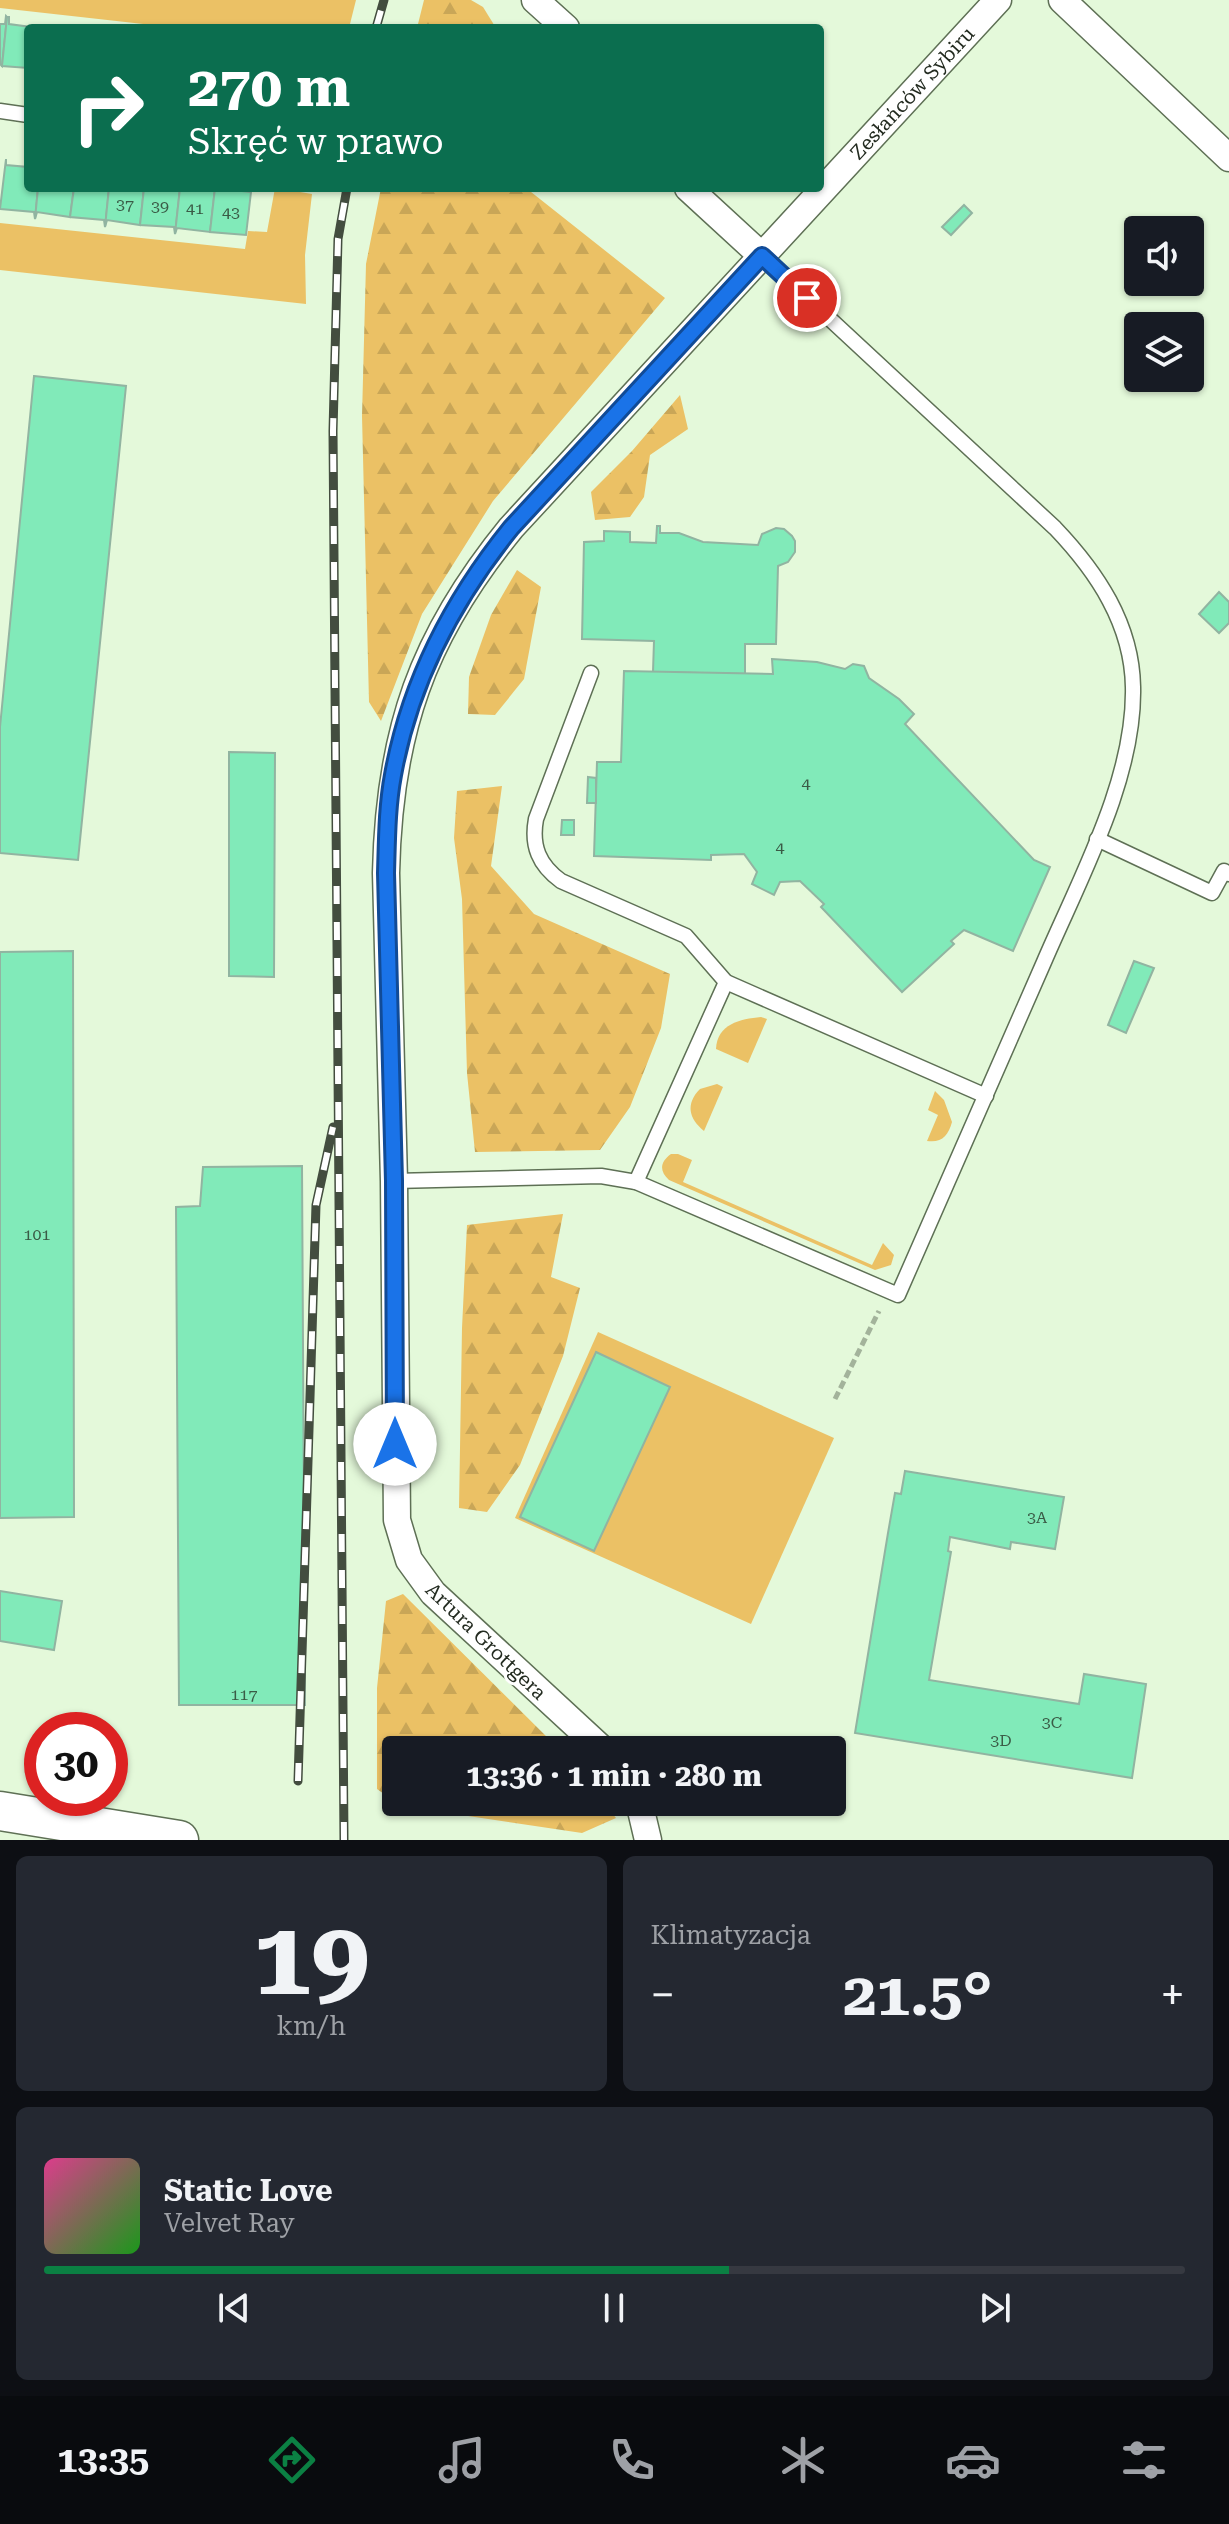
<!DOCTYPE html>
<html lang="pl">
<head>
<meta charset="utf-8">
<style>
  body { margin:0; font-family:"Roboto Serif",serif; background:#242831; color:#f1f3f6; height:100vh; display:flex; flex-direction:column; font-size:30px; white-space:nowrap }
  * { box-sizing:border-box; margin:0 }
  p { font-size:26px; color:#9ea1a6 }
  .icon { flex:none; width:44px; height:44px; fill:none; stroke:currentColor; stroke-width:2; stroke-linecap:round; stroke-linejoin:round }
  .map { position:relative; height:1840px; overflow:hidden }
  .details { display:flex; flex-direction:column; gap:16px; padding:16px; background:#0d0f14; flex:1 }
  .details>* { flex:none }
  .top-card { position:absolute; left:24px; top:24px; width:800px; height:168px; border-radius:8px; box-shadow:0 2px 6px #0004; background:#0b6e4f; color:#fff; overflow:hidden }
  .controls { position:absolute; left:1124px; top:216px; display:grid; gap:16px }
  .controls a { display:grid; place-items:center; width:80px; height:80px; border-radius:8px; background:#171b24; box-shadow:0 2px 6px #0004; font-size:40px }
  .speed { position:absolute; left:24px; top:1712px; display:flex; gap:16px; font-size:40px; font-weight:700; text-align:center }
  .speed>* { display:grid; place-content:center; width:104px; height:104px; border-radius:50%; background:#171b24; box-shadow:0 2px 6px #0004; line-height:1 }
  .speed .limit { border:12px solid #d22; background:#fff; color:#111 }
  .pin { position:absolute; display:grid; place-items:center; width:68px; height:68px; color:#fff; margin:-34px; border:4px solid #fff; border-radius:50%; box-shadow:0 2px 8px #0007 }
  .me { position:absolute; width:88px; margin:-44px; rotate:0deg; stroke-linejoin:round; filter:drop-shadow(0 0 6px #0008) }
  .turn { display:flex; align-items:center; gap:28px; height:168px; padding:0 32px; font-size:36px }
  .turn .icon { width:104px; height:104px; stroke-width:2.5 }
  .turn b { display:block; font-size:56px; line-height:68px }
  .big { font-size:60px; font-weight:700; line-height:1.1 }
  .details .tile { flex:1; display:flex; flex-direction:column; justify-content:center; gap:12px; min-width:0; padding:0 28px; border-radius:12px; background:#242831 }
  .details .dial { align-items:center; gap:0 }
  .dial b { font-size:104px; line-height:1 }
  .song { display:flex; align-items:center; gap:24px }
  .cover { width:96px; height:96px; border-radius:12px; background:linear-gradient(135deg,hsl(330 70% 55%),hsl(120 70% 35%)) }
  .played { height:8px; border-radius:4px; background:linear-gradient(90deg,#0b8043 60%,#363941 60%) }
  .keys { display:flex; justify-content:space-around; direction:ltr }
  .heat { display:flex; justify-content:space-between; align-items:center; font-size:44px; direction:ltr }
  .details .tiles { flex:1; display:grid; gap:16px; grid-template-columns:1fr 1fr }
  .tile:last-child { grid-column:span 2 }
  .trip { position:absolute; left:382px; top:1736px; width:464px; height:80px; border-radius:8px; background:#171b24; box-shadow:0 2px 6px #0004; font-weight:700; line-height:80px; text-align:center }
  .tab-bar { display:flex; height:128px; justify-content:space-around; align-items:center; background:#090b0e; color:#9ea1a6 }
  .tab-bar .icon { width:56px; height:56px }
  .tab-bar .selected { color:#0b8043 }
  .tab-bar b { font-size:36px; color:#f1f3f6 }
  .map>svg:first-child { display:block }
  .grass { fill:#ebc165 }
  .forest { fill:url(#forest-firs) }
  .building { fill:#81eab9; stroke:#91b4a1; stroke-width:2 }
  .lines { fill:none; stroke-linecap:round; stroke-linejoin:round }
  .lane-casing { stroke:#5e7055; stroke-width:17 }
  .street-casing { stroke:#5e7055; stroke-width:29 }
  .secondary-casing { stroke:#5e7055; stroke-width:41 }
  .path { stroke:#a3b39b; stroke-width:5; stroke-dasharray:8 4; stroke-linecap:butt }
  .lane { stroke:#fff; stroke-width:14 }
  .street { stroke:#fff; stroke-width:26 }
  .secondary { stroke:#fff; stroke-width:38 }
  .rail-casing { stroke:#434d3f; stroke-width:9 }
  .rail { stroke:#fff; stroke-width:6; stroke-dasharray:18; stroke-linecap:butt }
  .route-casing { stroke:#114b97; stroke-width:20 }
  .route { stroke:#1a73e8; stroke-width:14 }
  .labels { text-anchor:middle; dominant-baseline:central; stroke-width:6; stroke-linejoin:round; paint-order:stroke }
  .number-label { font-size:16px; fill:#3a5b46 }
  .street-label { font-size:20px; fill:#232b20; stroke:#fff }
</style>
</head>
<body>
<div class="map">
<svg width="1229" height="1840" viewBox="0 0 1229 1840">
  <defs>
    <pattern id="forest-firs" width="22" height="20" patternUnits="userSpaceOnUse" patternTransform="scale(2)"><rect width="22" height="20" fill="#ebc165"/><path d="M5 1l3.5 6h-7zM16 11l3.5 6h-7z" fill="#c9a657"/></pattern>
  </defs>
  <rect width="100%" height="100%" fill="#e4f9da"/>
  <g class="grass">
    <polygon points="0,0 356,0 349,28 179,28 0,8"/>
    <polygon points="275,188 299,188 300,192 312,194 305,255 306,304 0,270 0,223 245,249 248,231 267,232"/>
    <path d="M 761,1017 L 767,1019 L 748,1063 L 716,1049 C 717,1024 740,1019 761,1017 Z"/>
    <path d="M 717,1084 L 723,1087 L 704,1131 C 689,1119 685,1104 700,1089 Z"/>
    <path d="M 935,1091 L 944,1100 L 952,1122 C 948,1136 942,1143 927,1141 L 938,1115 L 928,1110 Z"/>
    <path d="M 671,1154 L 678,1154 L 692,1160 L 683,1182 L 872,1265 L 883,1243 L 894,1255 L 891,1265 L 875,1270 L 669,1180 C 659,1171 660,1162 671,1154 Z"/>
    <polygon points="598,1332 834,1438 751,1624 515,1518"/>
  </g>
  <g class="forest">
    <polygon points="424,0 471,0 483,7 496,28 417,28"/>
    <polygon points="381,188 526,188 665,298 493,501 422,614 381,721 369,702 362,416 366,264"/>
    <polygon points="680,395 688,429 650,455 644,497 630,517 595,520 591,492 632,451"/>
    <polygon points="517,570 541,587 524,679 495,715 468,714 469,677 491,615"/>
    <polygon points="502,786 491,866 534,914 670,974 661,1028 630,1107 600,1150 475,1152 467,1073 462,899 454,838 457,791"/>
    <polygon points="563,1214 551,1277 580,1288 563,1356 520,1465 487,1512 459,1508 462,1328 467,1225"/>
    <polygon points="403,1594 560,1750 396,1750 396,1802 603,1802 616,1818 582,1833 401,1806 377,1789 377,1688 386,1601"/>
  </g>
  <g class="building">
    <polygon points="6,16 7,17 2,66 0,64 0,24 5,24"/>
    <polygon points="7,17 9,17 9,24 39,28 28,28 28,68 2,66"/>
    <polygon points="6,159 6,165 28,167 28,188 38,188 35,219 34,212 0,209"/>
    <polygon points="38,188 74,188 70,217 37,212 35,219"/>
    <polygon points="74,188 109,188 105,227 104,220 70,217"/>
    <polygon points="109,188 144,188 140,225 107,220 105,227"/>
    <polygon points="144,188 180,188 175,234 174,227 140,225"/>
    <polygon points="180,188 215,188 210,232 177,228 175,234"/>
    <polygon points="215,188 251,192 246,235 210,232"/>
    <polygon points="964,205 972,213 951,235 942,227"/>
    <polygon points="34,376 126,386 78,860 0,853 0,727"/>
    <polygon points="657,526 660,526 660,533 679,533 703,542 758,545 762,534 776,528 784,529 792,536 795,541 795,552 788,562 778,566 776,644 745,644 745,674 653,672 654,641 582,639 584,542 604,541 604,531 630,532 630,542 656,543"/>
    <polygon points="1219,592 1229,602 1229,623 1219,633 1199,614"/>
    <polygon points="772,659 817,662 845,669 853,664 864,666 869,678 899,699 914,714 905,724 1034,860 1050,867 1013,951 964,930 951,941 954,944 902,992 821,907 824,904 800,881 780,882 774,895 752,884 757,872 744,854 711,855 711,860 594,856 597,762 621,762 624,671 773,674"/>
    <polygon points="229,752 275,753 274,977 229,976"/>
    <polygon points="588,777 596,778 596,803 587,803"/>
    <polygon points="562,820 574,820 574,835 561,835"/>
    <polygon points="73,951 74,1517 0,1518 0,952"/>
    <polygon points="1134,961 1154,968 1126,1033 1108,1025"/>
    <polygon points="302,1166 305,1705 179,1705 176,1207 200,1206 203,1167"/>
    <polygon points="596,1352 670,1387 594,1551 520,1517"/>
    <polygon points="905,1471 1064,1497 1055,1549 1011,1542 1010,1549 950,1537 948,1551 951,1552 929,1680 1079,1704 1084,1674 1146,1684 1132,1778 855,1733 888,1533 895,1493 901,1494"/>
    <polygon points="0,1591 62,1601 54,1650 0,1641"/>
  </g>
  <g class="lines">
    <defs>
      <g id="lane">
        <polyline points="0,111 28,115"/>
        <path d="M 591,673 L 536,819 C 531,846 539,865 561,881 L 686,936 L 726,982 L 986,1096"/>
        <polyline points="1097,839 1212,893 1224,871 1229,874"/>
        <path d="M 394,1181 L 601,1176 L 636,1182 L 898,1295 C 947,1184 996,1073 1044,962 C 1080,878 1135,779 1133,687 C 1132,624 1097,572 1055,528 L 762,256"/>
        <polyline points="636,1182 726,982"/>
      </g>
      <g id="street">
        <polyline points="535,0 566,28"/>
        <polyline points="1062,0 1229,158"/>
        <polyline points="688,188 762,256"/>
        <path id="s1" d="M 603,1750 L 433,1593 L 409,1560 L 397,1520 L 394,1181 L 386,873 C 389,732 422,637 511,528 L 998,0"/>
        <polyline points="639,1802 648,1840"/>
      </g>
      <polyline id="secondary" points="0,1811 179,1840"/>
    </defs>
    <use href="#lane" class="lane-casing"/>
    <use href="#street" class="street-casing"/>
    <use href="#secondary" class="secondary-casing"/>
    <polyline class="path" points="835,1399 879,1311"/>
    <use href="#lane" class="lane"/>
    <use href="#street" class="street"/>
    <use href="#secondary" class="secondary"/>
    <defs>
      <g id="rail">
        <polyline points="376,28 384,0"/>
        <polyline points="298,1781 316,1205 333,1127"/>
        <polyline points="344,1840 333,431 338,239 347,188"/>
      </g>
    </defs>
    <use href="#rail" class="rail-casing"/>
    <use href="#rail" class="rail"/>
  </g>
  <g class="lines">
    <defs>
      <path id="route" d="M 395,1444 L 394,1181 L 386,873 C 387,840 387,807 393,775 C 410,681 452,601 511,528 L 762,256 L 807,298"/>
    </defs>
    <use href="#route" class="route-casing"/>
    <use href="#route" class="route"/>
  </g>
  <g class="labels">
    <g class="number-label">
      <text x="125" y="204">37</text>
      <text x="160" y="206">39</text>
      <text x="195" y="208">41</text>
      <text x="231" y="212">43</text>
      <text x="806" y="783">4</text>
      <text x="780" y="847">4</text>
      <text x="37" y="1234">101</text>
      <text x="1037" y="1517">3A</text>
      <text x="244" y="1694">117</text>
      <text x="1052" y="1722">3C</text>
      <text x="1001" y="1740">3D</text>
    </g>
    <g class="street-label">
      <text stroke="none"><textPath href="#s1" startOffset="1928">Zesłańców Sybiru</textPath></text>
      <text transform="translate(486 1641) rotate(44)">Artura Grottgera</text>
    </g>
  </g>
</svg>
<div class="controls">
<a><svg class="icon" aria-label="sound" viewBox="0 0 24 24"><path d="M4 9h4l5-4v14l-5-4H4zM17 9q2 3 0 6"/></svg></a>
<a><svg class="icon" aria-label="layers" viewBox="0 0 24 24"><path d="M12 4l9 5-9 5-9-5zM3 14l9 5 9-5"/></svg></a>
</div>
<div class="speed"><div class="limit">30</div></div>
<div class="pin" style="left:807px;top:298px;background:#d93025"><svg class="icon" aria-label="arrive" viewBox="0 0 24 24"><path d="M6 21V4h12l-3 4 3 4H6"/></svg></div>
<svg class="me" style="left:395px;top:1444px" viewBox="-20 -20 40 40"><circle r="19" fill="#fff"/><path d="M0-13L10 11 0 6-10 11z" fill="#1a73e8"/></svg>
<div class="trip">13:36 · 1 min · 280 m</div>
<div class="top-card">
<div class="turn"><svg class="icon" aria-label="right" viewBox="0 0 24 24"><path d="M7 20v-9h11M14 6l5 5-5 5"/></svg><div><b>270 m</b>Skręć w prawo</div></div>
</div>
</div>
<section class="details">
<div class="tiles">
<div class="tile dial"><b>19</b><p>km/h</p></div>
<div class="tile"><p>Klimatyzacja</p>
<div class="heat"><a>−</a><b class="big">21.5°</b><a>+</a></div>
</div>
<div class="tile">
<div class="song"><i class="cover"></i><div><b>Static Love</b><p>Velvet Ray</p></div></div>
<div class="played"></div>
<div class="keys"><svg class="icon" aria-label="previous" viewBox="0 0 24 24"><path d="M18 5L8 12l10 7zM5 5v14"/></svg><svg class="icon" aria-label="pause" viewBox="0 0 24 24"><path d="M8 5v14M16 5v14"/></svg><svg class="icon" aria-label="next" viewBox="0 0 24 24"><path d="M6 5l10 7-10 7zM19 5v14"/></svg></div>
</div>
</div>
</section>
<nav class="tab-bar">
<b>13:35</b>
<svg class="icon selected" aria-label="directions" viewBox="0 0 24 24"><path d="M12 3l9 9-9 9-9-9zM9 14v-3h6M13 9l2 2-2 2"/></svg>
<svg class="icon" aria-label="music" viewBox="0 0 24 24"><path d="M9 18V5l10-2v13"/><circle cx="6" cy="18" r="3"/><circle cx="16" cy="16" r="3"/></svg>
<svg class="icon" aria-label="phone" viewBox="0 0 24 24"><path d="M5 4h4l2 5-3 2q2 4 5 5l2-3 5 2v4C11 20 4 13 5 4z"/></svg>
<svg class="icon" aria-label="climate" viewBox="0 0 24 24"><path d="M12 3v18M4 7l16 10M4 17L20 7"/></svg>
<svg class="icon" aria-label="car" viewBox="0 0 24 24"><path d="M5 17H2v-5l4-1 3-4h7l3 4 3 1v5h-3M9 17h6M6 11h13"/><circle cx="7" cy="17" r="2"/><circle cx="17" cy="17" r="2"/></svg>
<svg class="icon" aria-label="filters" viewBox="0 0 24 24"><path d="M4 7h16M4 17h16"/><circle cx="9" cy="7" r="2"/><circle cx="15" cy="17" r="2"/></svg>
</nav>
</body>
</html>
